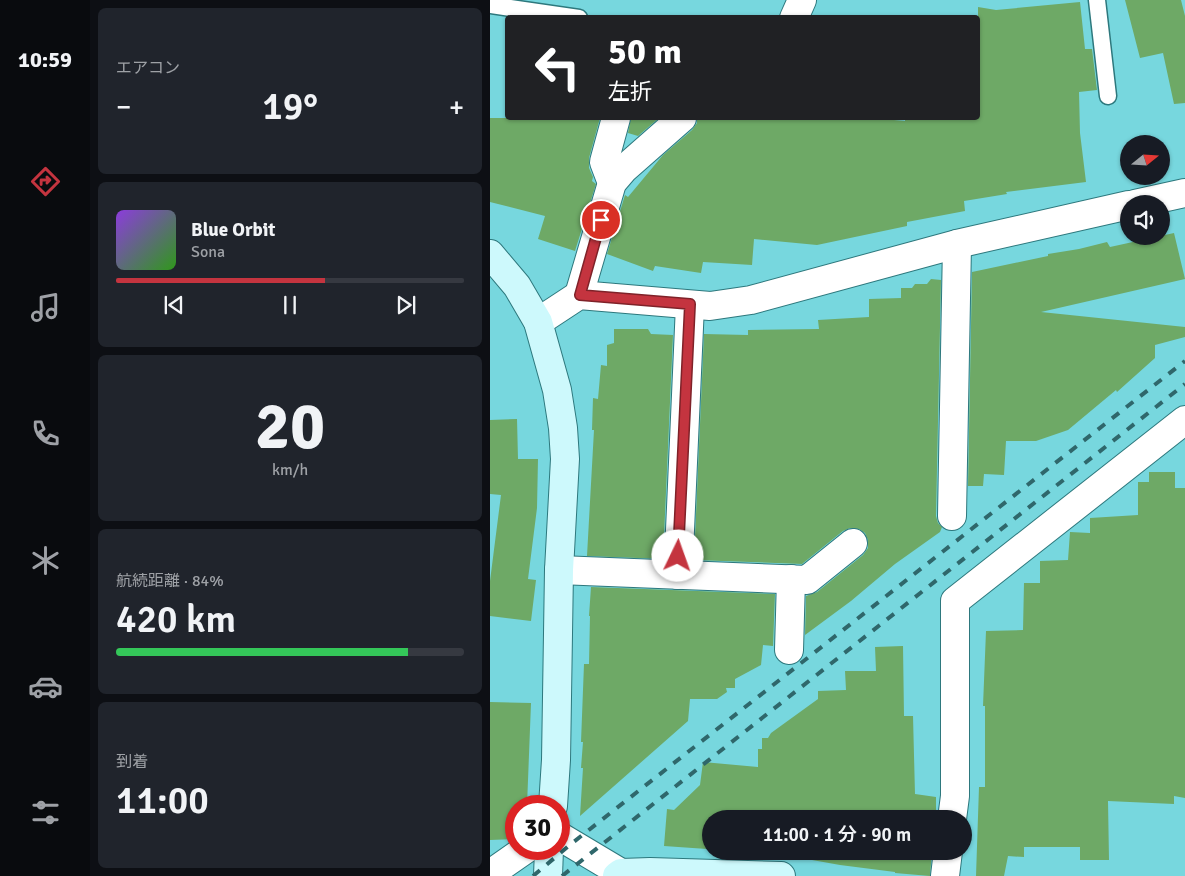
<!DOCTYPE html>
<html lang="ja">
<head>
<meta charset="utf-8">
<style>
  body { margin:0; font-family:Signika,"Noto Sans JP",sans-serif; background:#20242c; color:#f1f3f6; height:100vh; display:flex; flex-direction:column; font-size:19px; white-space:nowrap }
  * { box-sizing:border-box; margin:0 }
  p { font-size:16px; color:#9ea1a6 }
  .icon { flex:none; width:28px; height:28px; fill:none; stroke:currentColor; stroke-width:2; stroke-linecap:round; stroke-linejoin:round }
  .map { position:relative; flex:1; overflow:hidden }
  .details { display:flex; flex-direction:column; gap:8px; padding:8px; background:#0d0f14; width:400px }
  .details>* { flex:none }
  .top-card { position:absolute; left:15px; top:15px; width:475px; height:105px; border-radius:5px; box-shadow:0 1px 4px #0004; background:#202124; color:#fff; overflow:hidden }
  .needle { width:32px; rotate:72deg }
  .controls { position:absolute; left:630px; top:135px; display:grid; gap:10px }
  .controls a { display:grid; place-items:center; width:50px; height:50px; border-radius:50%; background:#171b24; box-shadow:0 1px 4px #0004; font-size:25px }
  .speed { position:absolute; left:15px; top:795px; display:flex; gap:10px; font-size:25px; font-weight:700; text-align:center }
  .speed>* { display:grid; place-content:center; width:65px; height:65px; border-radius:50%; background:#171b24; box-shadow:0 1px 4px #0004; line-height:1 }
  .speed .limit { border:8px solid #d22; background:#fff; color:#111 }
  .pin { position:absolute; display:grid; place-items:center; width:42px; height:42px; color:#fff; margin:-21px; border:2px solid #fff; border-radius:50%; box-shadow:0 1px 5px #0007 }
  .me { position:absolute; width:55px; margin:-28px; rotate:3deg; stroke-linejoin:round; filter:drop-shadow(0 0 4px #0008) }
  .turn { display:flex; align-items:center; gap:18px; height:105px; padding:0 20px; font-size:22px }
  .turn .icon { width:65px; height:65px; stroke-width:2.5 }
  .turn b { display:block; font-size:35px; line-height:42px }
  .big { font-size:38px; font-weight:600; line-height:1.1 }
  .details .tile { flex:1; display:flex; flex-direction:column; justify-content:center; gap:8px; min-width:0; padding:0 18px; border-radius:8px; background:#20242c }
  .details .dial { align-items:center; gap:0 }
  .dial b { font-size:65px; line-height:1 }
  .song { display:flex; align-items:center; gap:15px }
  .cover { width:60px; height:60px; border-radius:8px; background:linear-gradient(135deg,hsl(270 70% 55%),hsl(110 70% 35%)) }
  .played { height:5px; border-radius:2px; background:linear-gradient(90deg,#c4343f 60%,#363941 60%) }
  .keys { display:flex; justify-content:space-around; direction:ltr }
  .heat { display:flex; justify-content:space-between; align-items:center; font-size:28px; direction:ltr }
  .charge { height:8px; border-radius:4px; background:linear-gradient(90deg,#34c759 84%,#363941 0) }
  .trip { position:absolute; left:212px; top:810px; width:270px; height:50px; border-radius:25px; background:#171b24; box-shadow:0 1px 4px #0004; font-weight:600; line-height:50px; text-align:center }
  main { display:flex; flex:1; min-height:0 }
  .tab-bar { display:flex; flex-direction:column; width:90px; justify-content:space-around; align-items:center; background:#090b0e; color:#9ea1a6 }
  .tab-bar .icon { width:35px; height:35px }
  .tab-bar .selected { color:#c4343f }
  .tab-bar b { font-size:22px; color:#f1f3f6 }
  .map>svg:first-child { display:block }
  .building { fill:#6ea966 }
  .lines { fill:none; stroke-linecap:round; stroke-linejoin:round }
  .lane-casing { stroke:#2d787d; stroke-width:19 }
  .street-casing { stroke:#2d787d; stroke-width:30 }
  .secondary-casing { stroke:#2d787d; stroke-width:30 }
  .lane { stroke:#fff; stroke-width:16 }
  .street { stroke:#fff; stroke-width:28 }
  .secondary { stroke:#cdf9fc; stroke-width:28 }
  .rail { stroke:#2f676b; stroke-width:4; stroke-dasharray:9 9; stroke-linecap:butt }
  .route-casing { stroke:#7f2229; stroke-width:12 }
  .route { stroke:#c4343f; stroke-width:9 }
</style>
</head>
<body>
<main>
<nav class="tab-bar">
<b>10:59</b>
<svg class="icon selected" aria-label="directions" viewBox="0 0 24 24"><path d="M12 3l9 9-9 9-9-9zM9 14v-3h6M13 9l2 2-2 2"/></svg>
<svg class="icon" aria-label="music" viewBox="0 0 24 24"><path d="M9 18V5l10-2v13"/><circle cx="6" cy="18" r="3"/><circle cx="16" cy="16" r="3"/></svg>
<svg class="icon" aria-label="phone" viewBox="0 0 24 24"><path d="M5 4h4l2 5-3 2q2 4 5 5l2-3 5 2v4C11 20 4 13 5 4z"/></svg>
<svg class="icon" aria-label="climate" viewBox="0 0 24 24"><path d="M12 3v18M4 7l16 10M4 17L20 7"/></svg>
<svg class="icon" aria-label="car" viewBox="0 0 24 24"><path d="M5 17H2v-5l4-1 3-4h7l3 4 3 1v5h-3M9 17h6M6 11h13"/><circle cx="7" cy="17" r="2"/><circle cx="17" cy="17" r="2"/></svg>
<svg class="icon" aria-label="filters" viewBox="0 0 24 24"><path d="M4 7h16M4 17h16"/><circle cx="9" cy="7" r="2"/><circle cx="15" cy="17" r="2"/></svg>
</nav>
<section class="details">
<div class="tile"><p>エアコン</p>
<div class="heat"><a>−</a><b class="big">19°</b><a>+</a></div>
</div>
<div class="tile">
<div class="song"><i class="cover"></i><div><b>Blue Orbit</b><p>Sona</p></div></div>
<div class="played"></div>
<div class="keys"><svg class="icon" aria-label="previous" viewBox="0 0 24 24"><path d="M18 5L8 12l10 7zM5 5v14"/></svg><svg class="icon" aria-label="pause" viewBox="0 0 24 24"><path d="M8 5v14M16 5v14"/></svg><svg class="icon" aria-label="next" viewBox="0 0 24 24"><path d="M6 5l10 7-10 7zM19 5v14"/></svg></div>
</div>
<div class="tile dial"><b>20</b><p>km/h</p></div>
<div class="tile"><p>航続距離 · 84%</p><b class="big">420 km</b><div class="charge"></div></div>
<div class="tile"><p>到着</p><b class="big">11:00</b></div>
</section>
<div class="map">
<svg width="695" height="876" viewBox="0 0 695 876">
  <rect width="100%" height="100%" fill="#77d7de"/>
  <g class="building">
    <polygon points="635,0 691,0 695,16 695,103 684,104 673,53 650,58"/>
    <polygon points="590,2 595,49 602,49 607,90 589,92 590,133 596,182 516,192 517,194 474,201 475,211 417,222 417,226 327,245 264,239 262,265 213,262 211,273 165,266 163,271 117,254 135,195 138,197 173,155 202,130 207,123 207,118 382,118 415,121 415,118 488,118 488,7 506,10"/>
    <polygon points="0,118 110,118 99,158 99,168 103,177 102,181 106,184 85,251 48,239 55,216 0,202"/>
    <polygon points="141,118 169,118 148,136 138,133"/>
    <polygon points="684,233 695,279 551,312 695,327 695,337 665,345 665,358 627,392 626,390 578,430 546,441 516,441 514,475 494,474 493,486 478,486 482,272 558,256 558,254 589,249 617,242 620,247"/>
    <polygon points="441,279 451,280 446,516 448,523 452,527 450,532 405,564 361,601 315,635 316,596 327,592 373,555 378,548 378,540 375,533 369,529 360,528 353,531 312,564 204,560 214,334 258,335 258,330 329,329 328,320 379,317 379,299 411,298 411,288 422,288 425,284 437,284"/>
    <polygon points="124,329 158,329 161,334 183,335 173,559 97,556 104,430 102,430 103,398 108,399 111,365 117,366 117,345 124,343"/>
    <polygon points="27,419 28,459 48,459 47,508 38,579 46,580 41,621 0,616 0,581 11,495 0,494 0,420"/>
    <polygon points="659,472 685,472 685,488 695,488 695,798 684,796 684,804 618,801 619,860 590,860 590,847 534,847 534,857 518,856 514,876 486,876 489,787 495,787 495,706 493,706 496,631 533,630 534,583 550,583 550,561 578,560 580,532 600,533 600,518 648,515 648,482 659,482"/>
    <polygon points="101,587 285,594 283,646 273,645 271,665 245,679 245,688 236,688 237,692 227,699 200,699 198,721 90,816 93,768 91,768 93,742 91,742 94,664 99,664 100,616 99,616"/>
    <polygon points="413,646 414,716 423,716 425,794 446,797 446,819 221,819 221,846 217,846 217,849 174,846 177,809 184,810 210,785 213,762 268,767 268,749 272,749 272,738 278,738 281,733 328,699 328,691 356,690 355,671 386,671 385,647"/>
    <polygon points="0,702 41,703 37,806 26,806 26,837 23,839 0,840"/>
    <polygon points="272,851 442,851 440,876 405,873 405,872 350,865"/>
  </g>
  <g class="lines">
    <defs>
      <g id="lane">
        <polyline points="607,0 618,96"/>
        <polyline points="0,5 89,18"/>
      </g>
      <g id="street">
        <polyline points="304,18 312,0"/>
        <polyline points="122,183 114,162 126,118"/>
        <polyline points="645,204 695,193"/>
        <polyline points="89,295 122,183 134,169 192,118"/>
        <polyline points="48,322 89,295 220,306 261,300 467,244 639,205"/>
        <polyline points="462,516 467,244"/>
        <polyline points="69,570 317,580 363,543"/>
        <polyline points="188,575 200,305"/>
        <polyline points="299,650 301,579"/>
        <polyline points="462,819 465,796 465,601 695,420"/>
        <polyline points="69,836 131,873"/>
        <polyline points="0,874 36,849"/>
        <polyline points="455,876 458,851"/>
      </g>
      <g id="secondary">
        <polyline points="0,254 27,286 48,322 67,390 73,428 75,459 69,570 66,760 63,806"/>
        <polyline points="58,876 59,849"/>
        <polyline points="127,876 131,873 160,872 291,876"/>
      </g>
    </defs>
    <use href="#lane" class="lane-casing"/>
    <use href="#street" class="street-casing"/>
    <use href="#secondary" class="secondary-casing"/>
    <use href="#lane" class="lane"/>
    <use href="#street" class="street"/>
    <use href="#secondary" class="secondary"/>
    <g class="rail">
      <polyline points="43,876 81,844 695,361"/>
      <polyline points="72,876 695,384"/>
    </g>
  </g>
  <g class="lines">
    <defs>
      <polyline id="route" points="111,220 90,295 200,304 188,556"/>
    </defs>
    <use href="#route" class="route-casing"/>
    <use href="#route" class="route"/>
  </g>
</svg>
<div class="controls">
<a><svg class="needle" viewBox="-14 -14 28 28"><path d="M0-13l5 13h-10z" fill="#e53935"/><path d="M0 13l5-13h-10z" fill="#9ea1a6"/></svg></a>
<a><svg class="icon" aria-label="sound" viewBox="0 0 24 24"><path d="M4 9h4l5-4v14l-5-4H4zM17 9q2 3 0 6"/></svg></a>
</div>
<div class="speed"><div class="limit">30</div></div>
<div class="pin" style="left:111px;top:220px;background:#d93025"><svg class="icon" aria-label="arrive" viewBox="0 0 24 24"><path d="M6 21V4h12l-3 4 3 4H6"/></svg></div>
<svg class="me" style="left:188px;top:556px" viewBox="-20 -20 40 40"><circle r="19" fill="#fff"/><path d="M0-13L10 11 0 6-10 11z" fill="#c4343f"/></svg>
<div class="trip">11:00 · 1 分 · 90 m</div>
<div class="top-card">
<div class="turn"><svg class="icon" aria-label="left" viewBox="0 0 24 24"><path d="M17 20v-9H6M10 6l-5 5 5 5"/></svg><div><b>50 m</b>左折</div></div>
</div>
</div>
</main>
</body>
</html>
